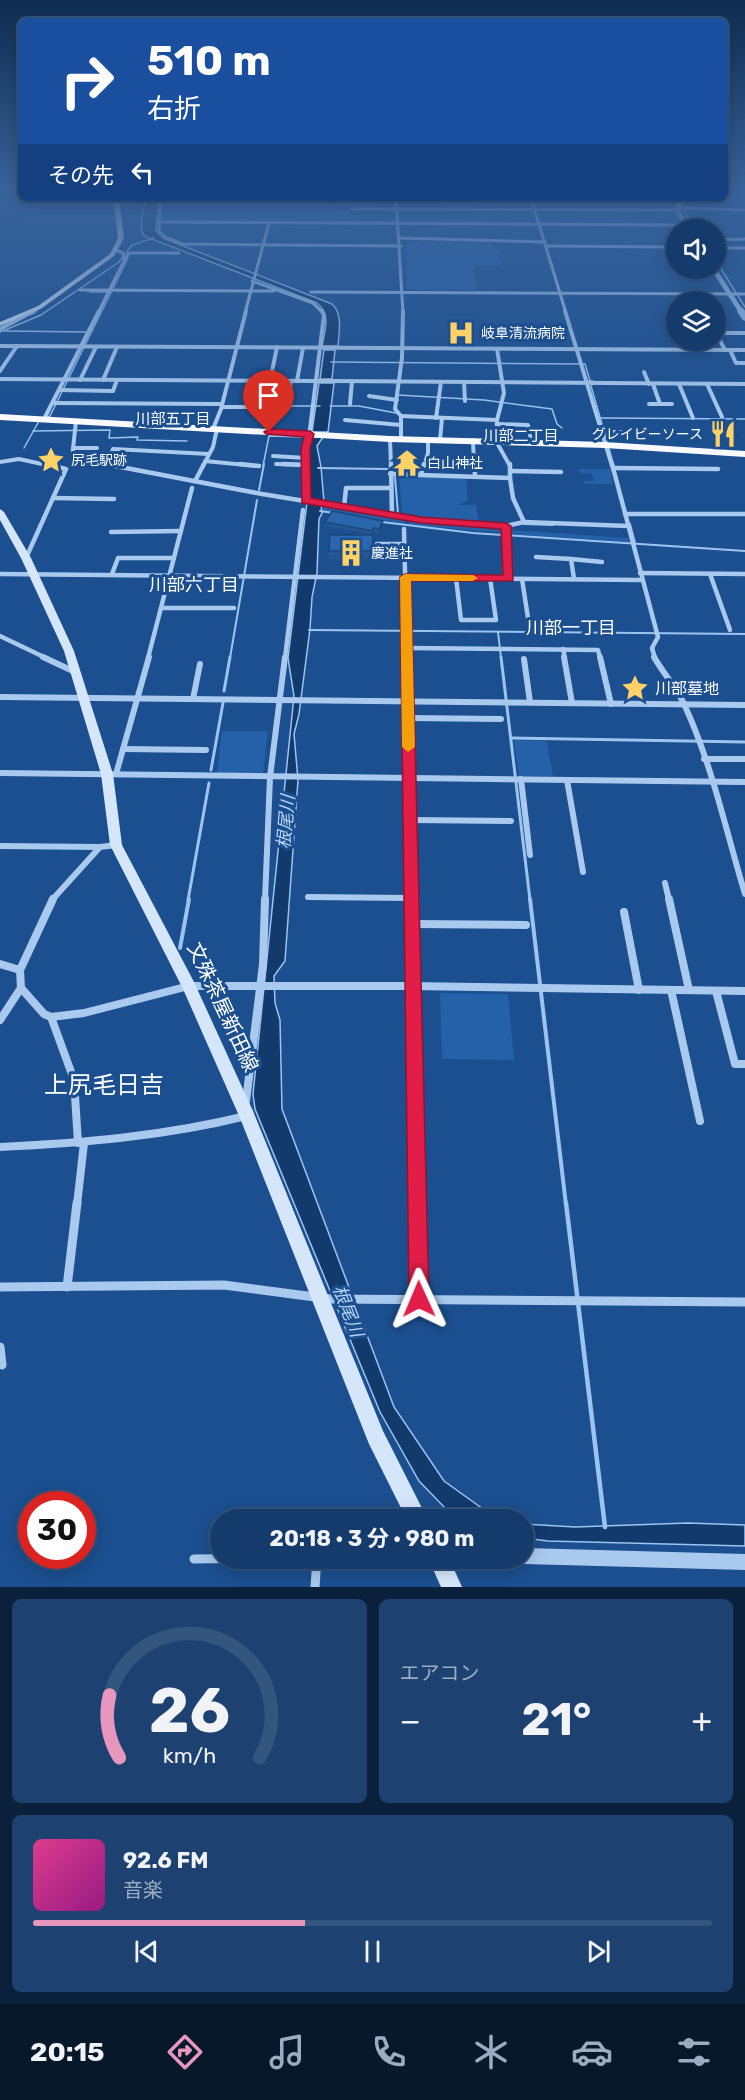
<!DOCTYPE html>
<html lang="ja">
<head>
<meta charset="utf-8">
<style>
  body { margin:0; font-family:Rubik,"Noto Sans JP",sans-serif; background:#1d4271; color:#f1f3f6; height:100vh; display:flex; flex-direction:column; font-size:22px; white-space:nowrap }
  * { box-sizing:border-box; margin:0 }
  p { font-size:20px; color:#9dadc1 }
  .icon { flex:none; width:33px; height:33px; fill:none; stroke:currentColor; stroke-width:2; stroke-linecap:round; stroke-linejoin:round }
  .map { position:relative; height:1587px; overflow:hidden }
  .drawer { display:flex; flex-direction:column; gap:12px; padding:12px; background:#0b203b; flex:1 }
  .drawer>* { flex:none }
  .guide { position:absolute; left:18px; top:18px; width:710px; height:183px; border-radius:9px; box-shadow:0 3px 15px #0003,0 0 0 2px #33557e; background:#1a4fa0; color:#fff; overflow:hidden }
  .tools { position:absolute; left:666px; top:219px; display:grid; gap:12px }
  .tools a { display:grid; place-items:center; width:60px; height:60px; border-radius:50%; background:#143b6b; box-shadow:0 3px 15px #0003,0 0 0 2px #33557e; font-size:30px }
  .speed { position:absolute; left:18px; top:1491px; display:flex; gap:12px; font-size:30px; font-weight:700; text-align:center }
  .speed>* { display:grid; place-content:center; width:78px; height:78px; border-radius:50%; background:#143b6b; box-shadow:0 3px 15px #0003,0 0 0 2px #33557e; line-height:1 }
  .speed .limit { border:9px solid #d22; background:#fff; color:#111 }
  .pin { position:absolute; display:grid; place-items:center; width:51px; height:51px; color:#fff; margin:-62px -26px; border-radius:50% 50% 50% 0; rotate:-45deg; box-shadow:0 0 6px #0007 }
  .pin .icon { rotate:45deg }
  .me { position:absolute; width:66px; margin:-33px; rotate:359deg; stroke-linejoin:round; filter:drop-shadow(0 0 4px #0008) }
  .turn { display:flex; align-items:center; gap:21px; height:126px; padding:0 30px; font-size:27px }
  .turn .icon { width:78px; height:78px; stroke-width:2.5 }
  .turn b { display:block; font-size:42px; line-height:51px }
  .then { display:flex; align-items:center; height:57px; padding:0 30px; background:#0003; gap:12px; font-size:22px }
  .big { font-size:45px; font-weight:700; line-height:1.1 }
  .drawer .card { flex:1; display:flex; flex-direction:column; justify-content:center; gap:9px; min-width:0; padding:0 21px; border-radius:9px; background:#1d4271 }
  .drawer .dial { align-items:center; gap:0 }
  .dial svg { height:156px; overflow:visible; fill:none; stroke:#33557e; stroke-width:7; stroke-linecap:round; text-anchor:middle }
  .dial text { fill:#f1f3f6; stroke:none }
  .song { display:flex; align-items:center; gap:18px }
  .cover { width:72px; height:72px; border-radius:9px; background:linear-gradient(135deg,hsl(330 70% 55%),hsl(310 70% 35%)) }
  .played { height:6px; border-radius:3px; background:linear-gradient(90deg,#e797bd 40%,#33557e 40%) }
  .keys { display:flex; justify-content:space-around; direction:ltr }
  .heat { display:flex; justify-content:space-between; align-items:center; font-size:33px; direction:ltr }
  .drawer .tiles { flex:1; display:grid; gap:12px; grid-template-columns:1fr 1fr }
  .card:last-child { grid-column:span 2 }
  .trip { position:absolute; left:210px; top:1509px; width:324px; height:60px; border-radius:30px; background:#143b6b; box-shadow:0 3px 15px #0003,0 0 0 2px #33557e; font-weight:700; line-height:60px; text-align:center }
  .dock { display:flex; height:96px; justify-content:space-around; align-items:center; background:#08182b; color:#9dadc1 }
  .dock .icon { width:42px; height:42px }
  .dock .active { color:#e797bd }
  .dock b { font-size:27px; color:#f1f3f6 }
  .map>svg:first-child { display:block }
  .green { fill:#2461a8 }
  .water { fill:#123a6d; stroke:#9cc4f0; stroke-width:1.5 }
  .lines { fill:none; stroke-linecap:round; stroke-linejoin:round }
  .stream-far4 { stroke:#9cc4f0; stroke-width:1.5 }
  .stream-far3 { stroke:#9cc4f0; stroke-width:2 }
  .stream-far2 { stroke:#9cc4f0; stroke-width:3 }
  .stream-far1 { stroke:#9cc4f0; stroke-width:4 }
  .stream { stroke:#9cc4f0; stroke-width:4.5 }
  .minor-far5 { stroke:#a9c9ee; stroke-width:3 }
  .minor-far4 { stroke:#a9c9ee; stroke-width:4 }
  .minor-far3 { stroke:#a9c9ee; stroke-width:4.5 }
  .minor-far2 { stroke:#a9c9ee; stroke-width:6 }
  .minor-far1 { stroke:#a9c9ee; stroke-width:8 }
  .minor { stroke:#a9c9ee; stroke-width:9 }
  .tertiary-far2 { stroke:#a9c9ee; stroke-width:5 }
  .tertiary-far1 { stroke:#a9c9ee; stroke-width:7 }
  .tertiary { stroke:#a9c9ee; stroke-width:16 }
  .secondary { fill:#d6e6fa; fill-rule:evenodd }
  .trunk { fill:#f8faff; fill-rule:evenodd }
  .minor-bridge { stroke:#a9c9ee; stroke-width:4 }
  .wall { fill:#245895 }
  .shaded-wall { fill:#1d4779 }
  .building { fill:#2a66ad; stroke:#1d4779; stroke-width:1.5 }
  .route { fill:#e11d48; stroke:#92132f; stroke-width:1.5 }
  .slow { fill:#f59e0b }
  .labels { text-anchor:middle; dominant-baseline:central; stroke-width:6; stroke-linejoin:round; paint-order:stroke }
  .far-poi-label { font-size:14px; fill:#fff; stroke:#1b4f8f; text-anchor:start }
  .far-neighbourhood-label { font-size:15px; fill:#fff; stroke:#1b4f8f }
  .poi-label { font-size:16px; fill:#fff; stroke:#1b4f8f; text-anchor:start }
  .neighbourhood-label { font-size:18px; fill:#fff; stroke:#1b4f8f }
  .water-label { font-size:18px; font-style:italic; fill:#b5d3f5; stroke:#1b4f8f }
  .near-street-label { font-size:20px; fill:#fff; stroke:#1b4f8f }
  .near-quarter-label { font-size:24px; fill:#fff; stroke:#1b4f8f }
</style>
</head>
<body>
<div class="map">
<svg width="745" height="1587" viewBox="0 0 745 1587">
  <rect width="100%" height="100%" fill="#1b4f8f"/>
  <g class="green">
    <polygon points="165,198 327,198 335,210 349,210 359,223 162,221"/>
    <polygon points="412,241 492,243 494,249 499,250 502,265 474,265 477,290 411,290 407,289 407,244"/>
    <polygon points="579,469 610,469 613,484 584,484 583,481 594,481 592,474 580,473"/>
    <polygon points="399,475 466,476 468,501 457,505 476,505 479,525 416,519 416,515 402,513"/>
    <polygon points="322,505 406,519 405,524 324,511"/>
    <polygon points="410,520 504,527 505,533 409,525"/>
    <polygon points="507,530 628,538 630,542 507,534"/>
    <polygon points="222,731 268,731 263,773 217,773"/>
    <polygon points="514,740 547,741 553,776 519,776"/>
    <polygon points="440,993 508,994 514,1060 442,1059"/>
  </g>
  <g class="water">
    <path d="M 146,198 L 159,198 L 156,231 L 163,238 L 332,304 C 343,314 339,332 338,346 L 322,346 C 325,330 331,314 317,303 L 144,236 C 138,226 144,210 146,198 Z"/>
    <polygon points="324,350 335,350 332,379 320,379"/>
    <polygon points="319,383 334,383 328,432 312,432"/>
    <polygon points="311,437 323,437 317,446 321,467 324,502 309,499 307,449"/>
    <polygon points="307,502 321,505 322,513 319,519 317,573 312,597 310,629 299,714 294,734 298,780 285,961 274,976 275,1003 280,1020 282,1109 394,1407 444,1481 497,1519 461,1519 447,1510 419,1481 380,1412 255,1109 253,1094 294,696 288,658"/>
    <polygon points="688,1523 745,1525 745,1546 548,1541 524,1538 524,1524 575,1527"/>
  </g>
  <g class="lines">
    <g class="stream-far4">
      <polyline points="676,198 696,230"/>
      <polyline points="716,261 745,307"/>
      <polyline points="90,292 110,292"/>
      <polyline points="4,331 88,332"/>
      <polyline points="0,332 41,315 119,262 132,245 154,238"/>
      <polyline points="331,362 585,364 590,381 593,381"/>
      <polyline points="593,384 591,386 614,466"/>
      <polyline points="398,395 484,400 552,409 557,424 562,428"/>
      <polyline points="258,406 320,406"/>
      <polyline points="330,406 359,406 396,413"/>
      <polyline points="45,418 50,416 128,258 124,257"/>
      <polyline points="601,418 745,419"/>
      <polyline points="33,431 110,430 109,438 138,437 137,440 187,441"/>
      <polyline points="24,448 39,421"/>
      <polyline points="263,466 269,436 302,437"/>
    </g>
    <g class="stream-far3">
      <polyline points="318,468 387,469"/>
      <polyline points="395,477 398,514 401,515"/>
      <polyline points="259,490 264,464"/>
      <polyline points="320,511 334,513"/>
      <polyline points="382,522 473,533 745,551"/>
      <polyline points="524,524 553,525"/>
      <polyline points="630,524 635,543"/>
      <polyline points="309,630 745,634"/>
      <polyline points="498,632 501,658"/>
      <polyline points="230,658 257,500"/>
    </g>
    <g class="stream-far2">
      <polyline points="501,657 530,900"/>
      <polyline points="224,691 230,657"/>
      <polyline points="511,738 745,742"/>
      <polyline points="211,770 223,703"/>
      <polyline points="188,900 209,783"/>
    </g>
    <g class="stream-far1">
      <polyline points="530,899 566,1205"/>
      <polyline points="180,948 189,899"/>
    </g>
    <polyline class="stream" points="566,1203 605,1527"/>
    <g class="minor-far5">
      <polyline points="161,198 159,231 165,237 182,244 401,246"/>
      <polyline points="252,198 286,198"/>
      <polyline points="396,198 403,313"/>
      <polyline points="531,198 566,313"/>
      <polyline points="677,208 745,210"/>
      <polyline points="352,209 677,210"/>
      <polyline points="158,222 687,225"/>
      <polyline points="399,238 545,242"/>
      <polyline points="716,240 745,239"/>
      <polyline points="546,246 676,247"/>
      <polyline points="716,248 745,248"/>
      <polyline points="124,261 129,253 179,253"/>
      <polyline points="252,281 313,303 323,313"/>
      <polyline points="80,290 274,291"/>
      <polyline points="311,292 745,294"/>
      <polyline points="32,313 40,307"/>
      <polyline points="98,313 124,261 123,253 116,250"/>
      <polyline points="245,313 269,223"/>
    </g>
    <g class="minor-far4">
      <polyline points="565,311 612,466"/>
      <polyline points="0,329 34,311"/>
      <polyline points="0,346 745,350"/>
      <polyline points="497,349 504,393 497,420"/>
      <polyline points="725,350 716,333 745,333"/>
      <polyline points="730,350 736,363 745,363"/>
      <polyline points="0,371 17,346"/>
      <polyline points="644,372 649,384"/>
      <polyline points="0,379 315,381"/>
      <polyline points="80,380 96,347"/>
      <polyline points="103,380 117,347"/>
      <polyline points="270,381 277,347"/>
      <polyline points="297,381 303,348"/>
      <polyline points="333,381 745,384"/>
      <polyline points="464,382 465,401"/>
      <polyline points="679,384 693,418"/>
      <polyline points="707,384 722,417"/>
      <polyline points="59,390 113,391 117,380"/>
      <polyline points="369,396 397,400"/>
      <polyline points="288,397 291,381"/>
      <polyline points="53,403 221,404"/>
      <polyline points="350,404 352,381"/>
      <polyline points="649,404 660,404 653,384"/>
      <polyline points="660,404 672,404"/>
      <polyline points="222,407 252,407"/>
      <polyline points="401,416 497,420 496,441 510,466"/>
      <polyline points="436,418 441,382"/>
      <polyline points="44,419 99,311"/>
      <polyline points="345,420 401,425"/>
      <polyline points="76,421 72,458 113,466"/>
      <polyline points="497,424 528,425 531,441"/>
      <polyline points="213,429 221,409 246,311"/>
      <polyline points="602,432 626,432"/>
      <polyline points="390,439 391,466"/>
      <polyline points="401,439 401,416 395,409 402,358 403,311"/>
      <polyline points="440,440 442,418"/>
      <polyline points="473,440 474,466"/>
      <polyline points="73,448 97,448"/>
      <polyline points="273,456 306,458"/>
      <polyline points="205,461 256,466"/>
      <polyline points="0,462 19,459 51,466"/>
      <polyline points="107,464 113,449 209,454"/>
      <polyline points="276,464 306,465"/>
      <polyline points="203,466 213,447 217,429"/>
      <polyline points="305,466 305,449 309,437 324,315 322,311"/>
      <polyline points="424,466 428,453 428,440"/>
    </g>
    <g class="minor-far3">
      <polyline points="105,464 262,494 421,520 506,526 524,522 628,526"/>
      <polyline points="240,464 259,466"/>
      <polyline points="283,464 306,465"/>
      <polyline points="305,464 306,501"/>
      <polyline points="391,464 392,516"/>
      <polyline points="474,464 475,475"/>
      <polyline points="510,464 510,478"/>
      <polyline points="612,464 658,637 652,648 655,658"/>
      <polyline points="613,468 718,469"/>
      <polyline points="511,471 561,472"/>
      <polyline points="390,474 510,478 513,498 524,522"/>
      <polyline points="421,474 424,464"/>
      <polyline points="195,481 204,464"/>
      <polyline points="53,498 114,499"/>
      <polyline points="344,507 346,488 391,488"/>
      <polyline points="625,514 745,514"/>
      <polyline points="506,526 509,579"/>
      <polyline points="404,529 407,658"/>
      <polyline points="111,532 181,531"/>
      <polyline points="377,544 404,544"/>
      <polyline points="536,557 571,559 574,579"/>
      <polyline points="26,558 66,469 44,464"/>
      <polyline points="571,559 602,562"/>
      <polyline points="640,573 745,574"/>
      <polyline points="0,574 641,580"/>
      <polyline points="112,574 118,558 174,558"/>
      <polyline points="710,574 730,630"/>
      <polyline points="456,578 461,620 496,620 490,578"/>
      <polyline points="522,579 530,631"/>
      <polyline points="162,608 234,608"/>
      <polyline points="0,636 46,658"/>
      <polyline points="406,648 598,650 600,658"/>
      <polyline points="563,649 565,658"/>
      <polyline points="148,658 192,488"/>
      <polyline points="285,658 303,510"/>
    </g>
    <g class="minor-far2">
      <polyline points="43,657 75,672"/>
      <polyline points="406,657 411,900"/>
      <polyline points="564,657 572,703"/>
      <polyline points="600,657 611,704"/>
      <path d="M 654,657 C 663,673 676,687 684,704 C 712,764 726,831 745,894"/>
      <polyline points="524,659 530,702"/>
      <polyline points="0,697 745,705"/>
      <polyline points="193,699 200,664"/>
      <polyline points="408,718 501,719"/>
      <polyline points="123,749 206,750"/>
      <polyline points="704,759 745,759"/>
      <polyline points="0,773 745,782"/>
      <polyline points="116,774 149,657"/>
      <polyline points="521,779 530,855"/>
      <polyline points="567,780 583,872"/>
      <polyline points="409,820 511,821"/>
      <polyline points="0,846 100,847 116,845"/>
      <polyline points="665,883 669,900"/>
      <polyline points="308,897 410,898"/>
      <polyline points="52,900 100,847"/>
      <polyline points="265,900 270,777 285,657"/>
    </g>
    <g class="minor-far1">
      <polyline points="411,899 417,1205"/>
      <polyline points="669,899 689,990"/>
      <polyline points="624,912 639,990"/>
      <polyline points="410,924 526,925"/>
      <polyline points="0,964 20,970"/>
      <polyline points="21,988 44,1014 51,1017 84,1013 189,986 412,986 745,991"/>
      <polyline points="671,990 700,1121"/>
      <polyline points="716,991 735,1064 745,1064"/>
      <polyline points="51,1017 74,1080 78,1143"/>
      <polyline points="0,1020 21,988 20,970 53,899"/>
      <polyline points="246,1101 263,964 265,899"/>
      <path d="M 0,1147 C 83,1143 165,1136 246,1116"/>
      <polyline points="77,1205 84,1143"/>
    </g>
    <g class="minor">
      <polyline points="417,1203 419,1299"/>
      <polyline points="0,1287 224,1285 330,1299 745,1302"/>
      <polyline points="67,1287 77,1203"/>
      <polyline points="0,1347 2,1365"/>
      <polyline points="194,1559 289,1558"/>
      <polyline points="315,1587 317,1558"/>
    </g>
    <g class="tertiary-far2">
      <polyline points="681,198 677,210 689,230"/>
      <polyline points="713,268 742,313"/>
    </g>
    <polyline class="tertiary-far1" points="741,311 745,317"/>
    <polyline class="tertiary" points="524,1556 745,1562"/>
    <g class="secondary">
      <polygon points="113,198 119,198 124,238 114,256 42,308 0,326 0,322 38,306 110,254 118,238"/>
      <polygon points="0,509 4,512 31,558 74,651 113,774 122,845 194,982 253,1111 383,1431 428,1520 407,1520 369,1444 240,1118 183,989 110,845 101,774 64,651 21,558 0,520"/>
      <polygon points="428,1558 449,1558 462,1587 441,1587"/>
    </g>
    <polygon class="trunk" points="0,414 390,436 605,442 745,451 745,457 605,448 390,442 0,420"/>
    <polyline class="minor-bridge" points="315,381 333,381"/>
  </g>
  <g class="wall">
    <polygon points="721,427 737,438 736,442 725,442 720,430"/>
    <polygon points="325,522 383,524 379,533 373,532 373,534 325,526"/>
    <polygon points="373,535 372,559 329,559 329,551"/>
  </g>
  <polygon class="shaded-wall" points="383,521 383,524 379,533 379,529"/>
  <g class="building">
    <polygon points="721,427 732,427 737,438 726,438"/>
    <polygon points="332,511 383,521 379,529 373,528 373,531 325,522"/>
    <polygon points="330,535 373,535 372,551 329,551"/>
  </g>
  <linearGradient id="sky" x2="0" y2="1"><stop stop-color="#0f2b4f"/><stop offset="0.46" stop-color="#39639b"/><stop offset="1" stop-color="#39639b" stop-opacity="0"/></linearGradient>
  <rect width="745" height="413" fill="url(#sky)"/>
  <polygon class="route" points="269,429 310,431 314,434 310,449 311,498 421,517 506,523 511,526 513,581 411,581 429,1299 426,1306 419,1309 412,1306 409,1299 400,577 405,574 503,575 501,529 421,523 302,503 301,449 304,437 266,434 264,432"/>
  <polygon class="slow" points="405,574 473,575 478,578 473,581 411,581 415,747 408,752 402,747 400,577"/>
  <defs>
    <symbol id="hospital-bare" viewBox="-9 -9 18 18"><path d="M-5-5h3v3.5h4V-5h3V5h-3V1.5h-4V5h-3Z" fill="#ffd166" stroke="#1b4f8f" stroke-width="2.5" paint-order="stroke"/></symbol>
    <symbol id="restaurant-bare" viewBox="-9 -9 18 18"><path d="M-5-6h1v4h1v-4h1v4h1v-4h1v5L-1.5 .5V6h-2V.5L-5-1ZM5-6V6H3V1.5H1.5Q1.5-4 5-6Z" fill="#ffd166" stroke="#1b4f8f" stroke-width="2.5" paint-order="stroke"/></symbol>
    <symbol id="sight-bare" viewBox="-9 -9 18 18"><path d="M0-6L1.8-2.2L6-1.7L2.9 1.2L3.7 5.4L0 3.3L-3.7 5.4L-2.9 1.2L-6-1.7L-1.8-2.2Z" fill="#ffd166" stroke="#1b4f8f" stroke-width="2.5" paint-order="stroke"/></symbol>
    <symbol id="temple-bare" viewBox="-9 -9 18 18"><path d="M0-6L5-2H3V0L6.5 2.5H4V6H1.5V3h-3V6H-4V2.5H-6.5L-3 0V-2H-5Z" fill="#ffd166" stroke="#1b4f8f" stroke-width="2.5" paint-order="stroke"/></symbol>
    <symbol id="building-bare" viewBox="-9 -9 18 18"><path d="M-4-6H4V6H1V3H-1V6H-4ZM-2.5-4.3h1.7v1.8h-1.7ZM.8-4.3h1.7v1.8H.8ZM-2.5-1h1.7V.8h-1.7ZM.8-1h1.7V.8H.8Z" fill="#ffd166" stroke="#1b4f8f" stroke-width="2.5" paint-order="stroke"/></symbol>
  </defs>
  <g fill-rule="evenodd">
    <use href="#hospital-bare" x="442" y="314" width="38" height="38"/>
    <use href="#restaurant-bare" x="704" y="415" width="38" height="38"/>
    <use href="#sight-bare" x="32" y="441" width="38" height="38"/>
    <use href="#temple-bare" x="388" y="444" width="38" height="38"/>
    <use href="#building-bare" x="332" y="534" width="38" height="38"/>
    <use href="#sight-bare" x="616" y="669" width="38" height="38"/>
  </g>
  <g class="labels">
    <g class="far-poi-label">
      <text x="481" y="333">岐阜清流病院</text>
      <text x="703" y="434" text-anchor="end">グレイビーソース</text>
      <text x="71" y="460">尻毛駅跡</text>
      <text x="427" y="463">白山神社</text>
      <text x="371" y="553">慶進社</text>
    </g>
    <g class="far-neighbourhood-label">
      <text x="173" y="419">川部五丁目</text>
      <text x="521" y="436">川部二丁目</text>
    </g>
    <g class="poi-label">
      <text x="655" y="688">川部墓地</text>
    </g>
    <g class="neighbourhood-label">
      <text x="194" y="585">川部六丁目</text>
      <text x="571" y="628">川部一丁目</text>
    </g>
    <g class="water-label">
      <text transform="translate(286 822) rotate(-85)">根尾川</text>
      <text transform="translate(348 1311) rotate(69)">根尾川</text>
    </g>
    <g class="near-street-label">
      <text transform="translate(223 1007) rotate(65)">文殊茶屋新田線</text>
    </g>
    <g class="near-quarter-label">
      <text x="104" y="1085">上尻毛日吉</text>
    </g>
  </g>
</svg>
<div class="tools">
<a><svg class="icon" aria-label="sound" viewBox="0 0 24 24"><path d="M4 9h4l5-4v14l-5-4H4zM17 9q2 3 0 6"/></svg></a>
<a><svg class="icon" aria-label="layers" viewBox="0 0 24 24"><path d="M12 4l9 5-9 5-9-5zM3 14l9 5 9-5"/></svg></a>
</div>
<div class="speed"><div class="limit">30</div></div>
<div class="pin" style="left:269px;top:432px;background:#d93025"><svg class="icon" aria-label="arrive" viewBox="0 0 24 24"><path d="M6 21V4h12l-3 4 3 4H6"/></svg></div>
<svg class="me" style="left:419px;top:1299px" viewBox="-20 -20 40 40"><path d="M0-17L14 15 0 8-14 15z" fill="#e11d48" stroke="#fff" stroke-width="4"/></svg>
<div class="trip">20:18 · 3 分 · 980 m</div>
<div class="guide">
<div class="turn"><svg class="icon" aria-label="right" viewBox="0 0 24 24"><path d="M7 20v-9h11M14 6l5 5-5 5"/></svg><div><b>510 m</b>右折</div></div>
<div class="then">その先<svg class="icon" aria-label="left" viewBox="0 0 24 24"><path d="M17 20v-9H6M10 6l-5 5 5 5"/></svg></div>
</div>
</div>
<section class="drawer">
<div class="tiles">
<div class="card dial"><svg viewBox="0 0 100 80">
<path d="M14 69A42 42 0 1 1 86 69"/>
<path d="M14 69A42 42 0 0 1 9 37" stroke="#e797bd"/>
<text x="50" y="56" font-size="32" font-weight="700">26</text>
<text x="50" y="72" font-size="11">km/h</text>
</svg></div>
<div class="card"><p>エアコン</p>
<div class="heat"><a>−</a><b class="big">21°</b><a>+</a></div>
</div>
<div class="card">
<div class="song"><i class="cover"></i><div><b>92.6 FM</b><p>音楽</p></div></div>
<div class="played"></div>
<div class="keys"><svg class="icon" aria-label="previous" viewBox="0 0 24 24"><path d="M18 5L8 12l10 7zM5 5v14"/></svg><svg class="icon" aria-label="pause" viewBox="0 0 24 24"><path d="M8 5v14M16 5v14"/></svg><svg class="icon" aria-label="next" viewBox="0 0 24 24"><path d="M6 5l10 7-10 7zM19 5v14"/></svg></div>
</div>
</div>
</section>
<nav class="dock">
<b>20:15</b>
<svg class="icon active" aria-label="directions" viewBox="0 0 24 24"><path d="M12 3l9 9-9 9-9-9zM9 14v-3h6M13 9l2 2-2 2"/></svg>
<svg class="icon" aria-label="music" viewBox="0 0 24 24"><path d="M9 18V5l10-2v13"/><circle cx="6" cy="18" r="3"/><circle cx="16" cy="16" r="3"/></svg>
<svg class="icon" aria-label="phone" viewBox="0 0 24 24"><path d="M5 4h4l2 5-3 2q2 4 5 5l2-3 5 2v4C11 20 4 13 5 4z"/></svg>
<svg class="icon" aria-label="climate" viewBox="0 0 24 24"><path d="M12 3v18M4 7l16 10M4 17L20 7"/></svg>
<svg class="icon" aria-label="car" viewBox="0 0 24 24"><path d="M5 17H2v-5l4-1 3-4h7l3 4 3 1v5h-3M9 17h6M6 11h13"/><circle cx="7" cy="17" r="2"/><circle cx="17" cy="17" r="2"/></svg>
<svg class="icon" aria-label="filters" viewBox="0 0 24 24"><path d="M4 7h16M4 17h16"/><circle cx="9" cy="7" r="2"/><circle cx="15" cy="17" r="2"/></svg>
</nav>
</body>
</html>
